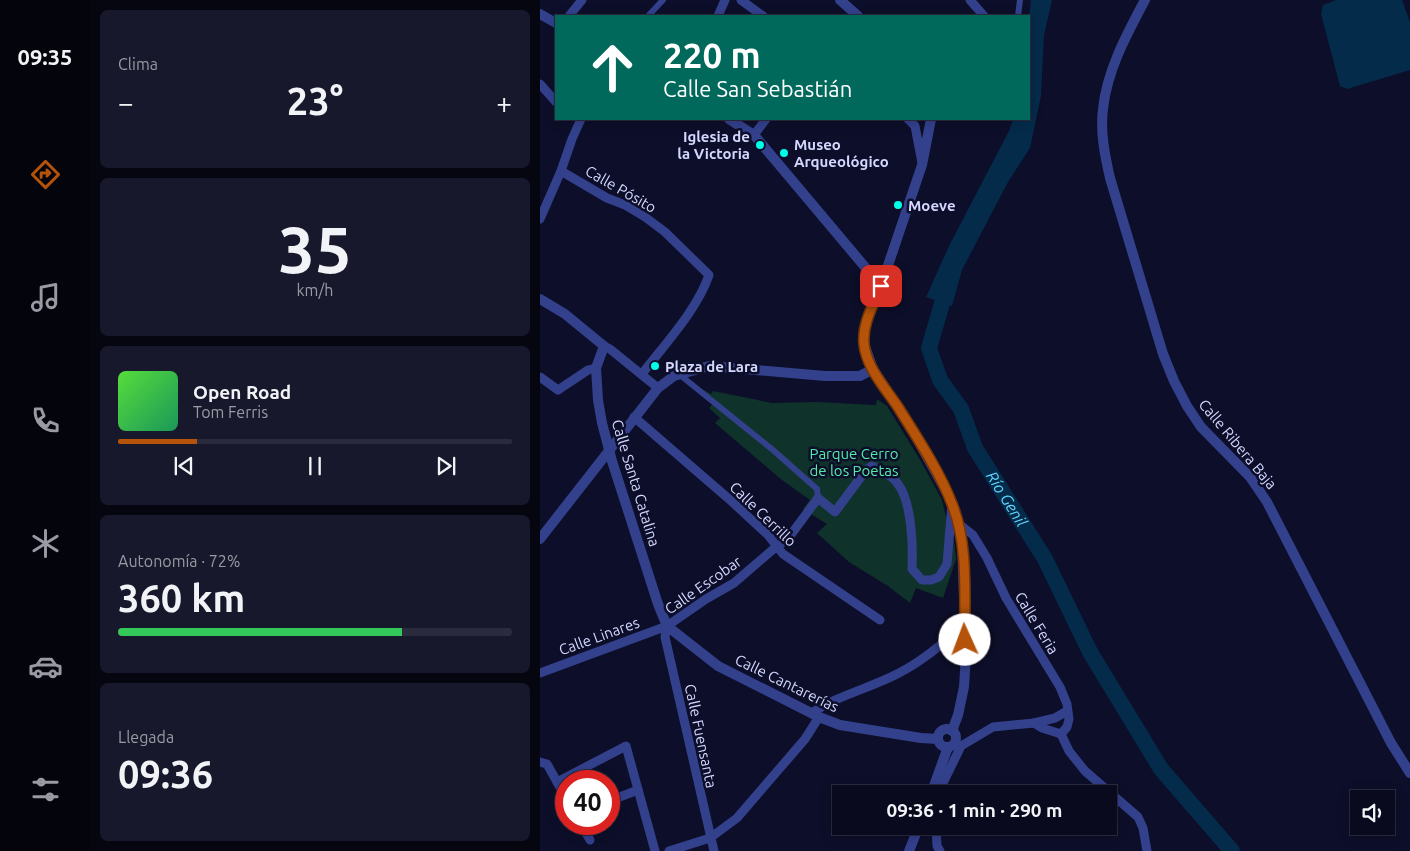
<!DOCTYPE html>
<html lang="es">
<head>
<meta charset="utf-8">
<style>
  body { margin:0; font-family:Ubuntu,sans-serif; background:#18182c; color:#f1f3f6; height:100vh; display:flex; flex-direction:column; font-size:19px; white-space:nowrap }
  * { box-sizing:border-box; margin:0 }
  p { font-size:16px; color:#999aa4 }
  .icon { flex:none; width:28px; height:28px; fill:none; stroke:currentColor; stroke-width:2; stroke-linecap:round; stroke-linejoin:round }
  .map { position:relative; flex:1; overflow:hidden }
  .drawer { display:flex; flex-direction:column; gap:10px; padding:10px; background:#060611; width:450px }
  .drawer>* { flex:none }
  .banner { position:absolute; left:15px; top:15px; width:475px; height:105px; border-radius:0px; box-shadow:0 2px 12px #0003,0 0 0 1px #2a2b3d; background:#00695c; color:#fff; overflow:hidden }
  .fabs { position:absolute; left:810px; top:790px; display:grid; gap:10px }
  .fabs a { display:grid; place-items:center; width:45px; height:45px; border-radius:0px; background:#0a0a1f; box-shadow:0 2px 12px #0003,0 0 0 1px #2a2b3d; font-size:25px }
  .speed { position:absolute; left:15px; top:770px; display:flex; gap:10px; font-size:25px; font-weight:700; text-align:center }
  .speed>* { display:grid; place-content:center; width:65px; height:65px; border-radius:50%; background:#0a0a1f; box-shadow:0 2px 12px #0003,0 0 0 1px #2a2b3d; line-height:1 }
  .speed .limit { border:8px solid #d22; background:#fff; color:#111 }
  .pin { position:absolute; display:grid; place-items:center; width:42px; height:42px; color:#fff; margin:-21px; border-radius:10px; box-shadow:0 2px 8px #0006 }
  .me { position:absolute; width:55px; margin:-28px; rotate:358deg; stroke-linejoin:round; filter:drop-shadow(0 0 4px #0008) }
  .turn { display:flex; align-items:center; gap:18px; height:105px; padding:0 25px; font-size:22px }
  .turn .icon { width:65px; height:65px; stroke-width:2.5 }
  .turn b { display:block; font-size:35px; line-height:42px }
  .big { font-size:38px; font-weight:600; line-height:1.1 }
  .drawer .widget { flex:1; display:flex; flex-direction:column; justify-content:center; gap:8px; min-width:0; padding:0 18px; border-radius:8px; background:#18182c }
  .drawer .dial { align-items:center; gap:0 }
  .dial b { font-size:65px; line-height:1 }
  .song { display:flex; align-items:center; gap:15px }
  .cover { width:60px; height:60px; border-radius:8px; background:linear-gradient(135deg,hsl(110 70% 55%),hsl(150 70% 35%)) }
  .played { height:5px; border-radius:2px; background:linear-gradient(90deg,#b45309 20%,#2a2b3d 20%) }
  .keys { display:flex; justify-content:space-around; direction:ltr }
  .heat { display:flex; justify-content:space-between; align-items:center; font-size:28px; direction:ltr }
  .charge { height:8px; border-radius:4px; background:linear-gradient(90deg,#34c759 72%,#2a2b3d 0) }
  .trip { position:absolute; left:292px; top:785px; width:285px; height:50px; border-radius:0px; background:#0a0a1f; box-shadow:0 2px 12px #0003,0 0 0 1px #2a2b3d; font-weight:600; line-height:50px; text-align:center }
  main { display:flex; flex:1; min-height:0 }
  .dock { display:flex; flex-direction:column; width:90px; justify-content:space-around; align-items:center; background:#04040c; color:#999aa4 }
  .dock .icon { width:35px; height:35px }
  .dock .active { color:#b45309 }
  .dock b { font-size:22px; color:#f1f3f6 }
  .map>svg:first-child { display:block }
  .green { fill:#0f332b }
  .water { fill:#042b4a }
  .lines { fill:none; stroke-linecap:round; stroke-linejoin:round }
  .river { stroke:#042b4a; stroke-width:16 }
  .pedestrian { stroke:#33418d; stroke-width:6 }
  .minor { stroke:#33418d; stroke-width:9 }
  .tertiary { stroke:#33418d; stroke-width:10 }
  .route-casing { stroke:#753606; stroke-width:12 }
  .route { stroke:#b45309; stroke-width:9 }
  .poi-dot { fill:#00ffe7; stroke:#0d0e29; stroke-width:2 }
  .labels { text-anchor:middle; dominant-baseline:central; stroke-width:5; stroke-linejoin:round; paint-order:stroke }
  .poi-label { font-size:15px; font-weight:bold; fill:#d4d8ff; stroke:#0d0e29; text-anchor:start }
  .street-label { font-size:15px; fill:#d4d8ff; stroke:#0d0e29 }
  .park-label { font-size:15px; fill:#53eca8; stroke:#0d0e29 }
  .water-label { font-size:16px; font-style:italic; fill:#62d5ff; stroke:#0d0e29 }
</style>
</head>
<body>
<main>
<nav class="dock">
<b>09:35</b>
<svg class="icon active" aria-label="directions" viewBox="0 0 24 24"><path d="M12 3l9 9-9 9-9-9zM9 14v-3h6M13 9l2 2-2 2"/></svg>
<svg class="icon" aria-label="music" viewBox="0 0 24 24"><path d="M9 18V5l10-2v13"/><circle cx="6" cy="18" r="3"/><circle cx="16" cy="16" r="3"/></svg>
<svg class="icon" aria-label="phone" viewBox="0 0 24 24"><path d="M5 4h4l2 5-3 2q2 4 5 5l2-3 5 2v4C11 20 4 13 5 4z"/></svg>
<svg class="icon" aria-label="climate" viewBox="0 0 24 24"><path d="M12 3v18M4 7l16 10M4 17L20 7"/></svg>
<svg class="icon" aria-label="car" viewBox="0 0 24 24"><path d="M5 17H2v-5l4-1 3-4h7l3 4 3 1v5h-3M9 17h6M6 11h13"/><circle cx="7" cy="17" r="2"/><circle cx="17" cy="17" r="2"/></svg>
<svg class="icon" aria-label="filters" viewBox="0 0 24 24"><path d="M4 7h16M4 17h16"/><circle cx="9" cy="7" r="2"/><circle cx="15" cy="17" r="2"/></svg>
</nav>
<section class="drawer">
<div class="widget"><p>Clima</p>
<div class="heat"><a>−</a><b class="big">23°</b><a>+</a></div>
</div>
<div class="widget dial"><b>35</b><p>km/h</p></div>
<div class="widget">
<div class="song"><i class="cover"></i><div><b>Open Road</b><p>Tom Ferris</p></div></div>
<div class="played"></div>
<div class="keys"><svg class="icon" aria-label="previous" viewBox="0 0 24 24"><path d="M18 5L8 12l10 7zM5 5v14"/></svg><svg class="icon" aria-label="pause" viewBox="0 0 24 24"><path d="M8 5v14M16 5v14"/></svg><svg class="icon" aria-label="next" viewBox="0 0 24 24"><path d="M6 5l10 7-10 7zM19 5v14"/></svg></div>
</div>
<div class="widget"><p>Autonomía · 72%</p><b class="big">360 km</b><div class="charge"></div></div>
<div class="widget"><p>Llegada</p><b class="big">09:36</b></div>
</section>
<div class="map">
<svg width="870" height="851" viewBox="0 0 870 851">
  <rect width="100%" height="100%" fill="#0d0e29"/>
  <polygon class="green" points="160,388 171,394 173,391 232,403 277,402 336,405 337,399 347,406 382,463 402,500 406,517 406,539 414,540 416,559 403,598 376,588 370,603 348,586 309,562 277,533 287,524 263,509 270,500 242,480 175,423 180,418 169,408 173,404"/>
  <g class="water">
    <polygon points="491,0 512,0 504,35 501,96 490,148 468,182 422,270 412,306 386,297 410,244 469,131 473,119 489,119 489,19"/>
    <polygon points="796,0 862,0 870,22 870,70 807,89 800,86 781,14 783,5"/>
  </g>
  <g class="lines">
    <path class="river" id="s1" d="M 408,283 L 389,348 L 400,380 L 421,409 L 435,448 L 505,559 L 550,652 L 621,769 L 692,851"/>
    <g class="pedestrian">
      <polyline points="108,16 123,0"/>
      <polyline points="478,16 480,0"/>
      <polyline points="140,375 233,450 277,489 278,498"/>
    </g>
    <g class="minor">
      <polyline points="201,0 223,16"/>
      <polyline points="430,0 444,16"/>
      <polyline points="29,16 42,0"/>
      <polyline points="178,16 185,0"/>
      <polyline points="0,84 16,102"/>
      <polyline points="368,119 375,126 382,163"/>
      <polyline points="214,135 226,119"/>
      <path d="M 21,171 L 67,198 L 85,205 L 105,217 L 125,232 L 169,275 C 157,310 125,344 102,374"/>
      <polyline points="0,219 21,171 32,139 41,119"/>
      <polyline points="64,346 70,349 118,388"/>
      <polyline points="0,377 18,390 48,370 56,368"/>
      <polyline points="94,417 189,499 228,535 243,554 340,620"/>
      <polyline points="419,524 433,535 447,558 466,598 520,687 527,704 529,719 527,727 521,734"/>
      <polyline points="127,626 125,637 174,851"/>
      <path d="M 0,673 L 127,626 L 166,599 L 194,583 L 237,546 L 247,540 L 278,498 L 295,512 L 326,470 L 332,466 C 342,471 352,475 358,484 C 372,503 373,546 372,569 L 382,580 L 391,580 L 399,577 L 407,564 L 412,504"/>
      <path d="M 272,713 C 298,695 331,688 359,673 C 383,661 404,642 425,625"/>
      <polyline points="494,723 502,728 521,734"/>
      <polyline points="521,734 529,751 545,771 598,817 603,828 607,851"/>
      <polyline points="0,762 7,764 26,798"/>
      <polyline points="17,782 86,746 115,851"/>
      <polyline points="393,789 404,781 421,746 453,727 494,723 515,718 527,711"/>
      <polyline points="69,801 98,790"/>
      <polyline points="41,824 50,840"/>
      <polyline points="396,826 397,846 400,851"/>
      <polyline points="129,851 170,838 197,818 265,739 279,717"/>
    </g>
    <g class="tertiary">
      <polyline points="300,0 318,16"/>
      <path d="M 605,0 C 587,34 567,70 563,109 C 560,132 565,156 570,178 L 623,354 L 634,381 L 647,406 L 661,427 L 710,477 L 727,502 L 851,743 L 870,773"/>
      <polyline points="0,14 16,23"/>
      <polyline points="189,119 214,135 341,286"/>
      <polyline points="391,119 382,165 341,286 326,322 324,344 333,369 370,426 412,502 419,524 422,542 426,654 424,687 418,715 412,731"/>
      <polyline points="0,299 25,314 64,346 56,368 58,400 62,423 72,461 118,604 127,626 178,666 279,717 300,725 381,738 398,739"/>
      <polyline points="0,539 118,388 134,376 169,366 285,376 320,376 333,369"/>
      <circle cx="407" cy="738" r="9"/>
      <polyline points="391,794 408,747"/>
      <polyline points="369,851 379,826"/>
    </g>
  </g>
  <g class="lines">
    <defs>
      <path id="route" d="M 341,286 C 334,304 322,323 324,344 C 326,367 346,389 358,407 C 376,436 400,472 412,504 C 429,546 424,595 425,640"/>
    </defs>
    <use href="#route" class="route-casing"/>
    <use href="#route" class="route"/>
  </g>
  <g class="poi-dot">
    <circle cx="220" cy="145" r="5"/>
    <circle cx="244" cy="153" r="5"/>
    <circle cx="358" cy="205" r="5"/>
    <circle cx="115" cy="366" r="5"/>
  </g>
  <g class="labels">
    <g class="poi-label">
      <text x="210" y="136" text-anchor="end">Iglesia de<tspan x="210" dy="17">la Victoria</tspan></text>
      <text x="254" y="144">Museo<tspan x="254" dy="17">Arqueológico</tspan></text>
      <text x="368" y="205">Moeve</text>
      <text x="125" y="366">Plaza de Lara</text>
    </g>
    <g class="street-label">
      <text transform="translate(81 189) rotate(30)">Calle Pósito</text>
      <text transform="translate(698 444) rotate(50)">Calle Ribera Baja</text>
      <text transform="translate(96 483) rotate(73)">Calle Santa Catalina</text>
      <text transform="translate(223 514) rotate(44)">Calle Cerrillo</text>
      <text transform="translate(163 585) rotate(-35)">Calle Escobar</text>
      <text transform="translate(497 623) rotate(59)">Calle Feria</text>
      <text transform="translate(59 636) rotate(-20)">Calle Linares</text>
      <text transform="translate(247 683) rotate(26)">Calle Cantarerías</text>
      <text transform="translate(161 736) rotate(78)">Calle Fuensanta</text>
    </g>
    <g class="park-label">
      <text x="314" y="453">Parque Cerro<tspan x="314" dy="17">de los Poetas</tspan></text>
    </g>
    <g class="water-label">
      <text stroke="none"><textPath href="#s1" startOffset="239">Río Genil</textPath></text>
    </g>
  </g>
</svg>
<div class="fabs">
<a><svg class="icon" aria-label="sound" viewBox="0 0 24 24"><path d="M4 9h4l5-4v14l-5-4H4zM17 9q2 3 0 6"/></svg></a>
</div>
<div class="speed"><div class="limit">40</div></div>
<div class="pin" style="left:341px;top:286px;background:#d93025"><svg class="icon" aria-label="arrive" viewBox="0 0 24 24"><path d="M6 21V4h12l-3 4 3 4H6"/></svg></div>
<svg class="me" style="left:425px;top:640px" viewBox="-20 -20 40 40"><circle r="19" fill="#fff"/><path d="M0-13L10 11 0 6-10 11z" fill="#b45309"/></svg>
<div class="trip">09:36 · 1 min · 290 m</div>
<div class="banner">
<div class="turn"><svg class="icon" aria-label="ahead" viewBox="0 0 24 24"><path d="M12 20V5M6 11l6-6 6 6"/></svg><div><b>220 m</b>Calle San Sebastián</div></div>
</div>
</div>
</main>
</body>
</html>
